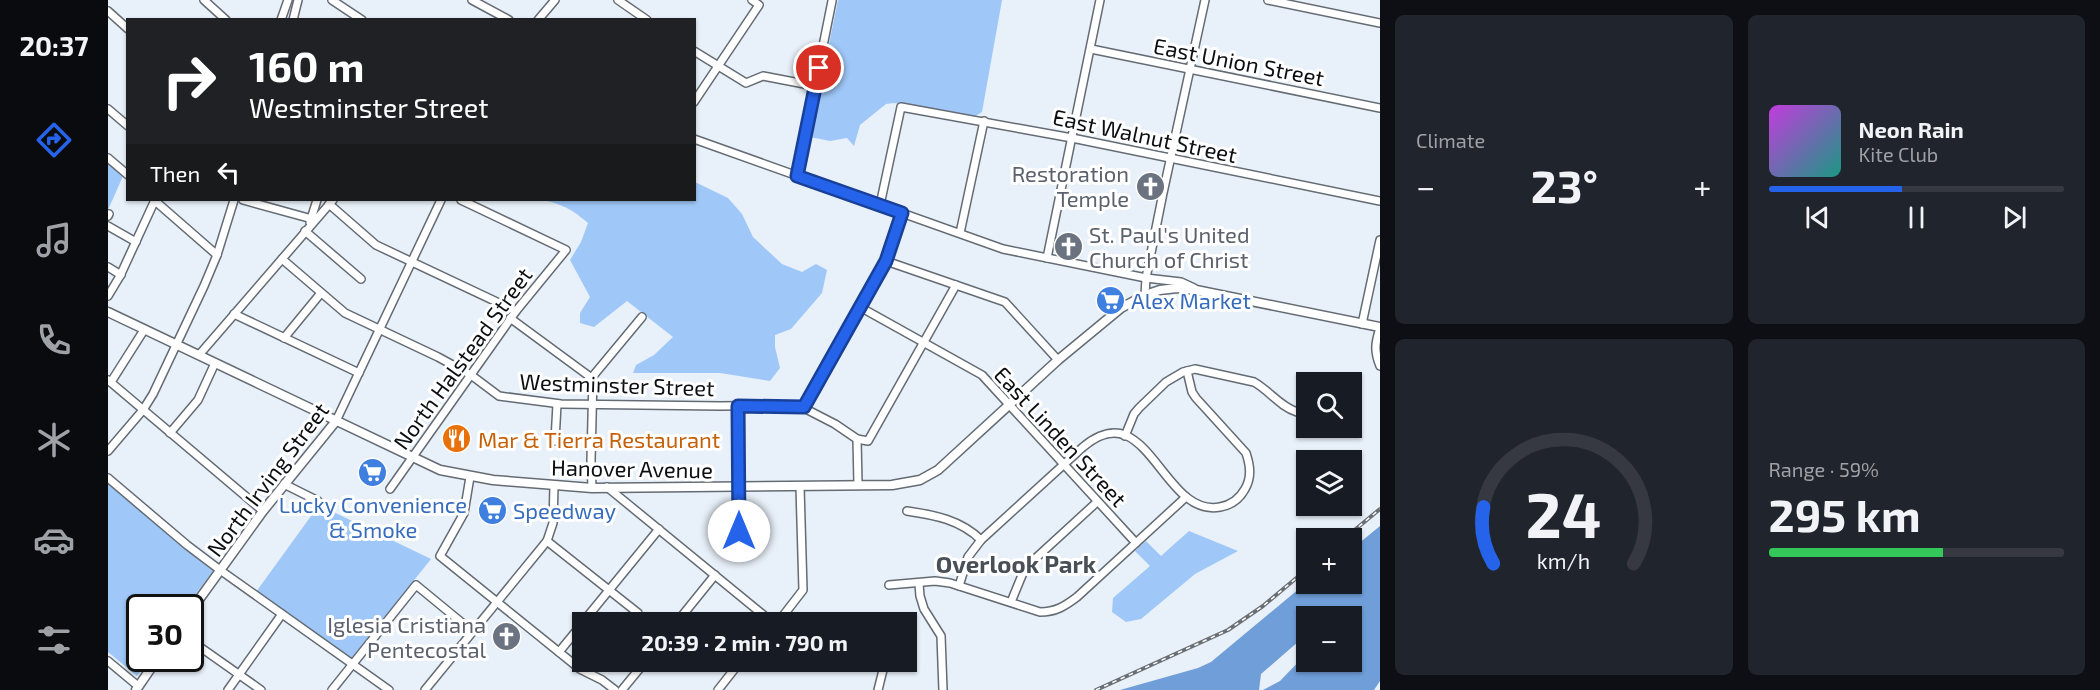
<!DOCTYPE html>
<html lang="en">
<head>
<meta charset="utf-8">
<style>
  body { margin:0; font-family:"Exo 2",sans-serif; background:#20242c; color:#f1f3f6; height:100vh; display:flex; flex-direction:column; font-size:22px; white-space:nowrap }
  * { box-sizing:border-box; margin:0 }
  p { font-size:20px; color:#9ea1a6 }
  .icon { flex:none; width:33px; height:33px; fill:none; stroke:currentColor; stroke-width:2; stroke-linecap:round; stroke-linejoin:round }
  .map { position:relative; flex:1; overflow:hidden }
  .panel { display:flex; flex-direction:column; gap:15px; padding:15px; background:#0d0f14; width:720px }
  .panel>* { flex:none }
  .hud { position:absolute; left:18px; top:18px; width:570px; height:183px; border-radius:0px; box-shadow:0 2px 4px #0004; background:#202124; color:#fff; overflow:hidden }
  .buttons { position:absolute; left:1188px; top:372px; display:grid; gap:12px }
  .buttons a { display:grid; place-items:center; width:66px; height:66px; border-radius:0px; background:#171b24; box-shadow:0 2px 4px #0004; font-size:30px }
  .speed { position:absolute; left:18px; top:594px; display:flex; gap:12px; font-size:30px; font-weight:700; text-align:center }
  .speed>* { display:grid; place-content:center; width:78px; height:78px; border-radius:50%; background:#171b24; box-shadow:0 2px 4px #0004; line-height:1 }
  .speed .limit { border:3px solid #111; border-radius:9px; background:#fff; color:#111 }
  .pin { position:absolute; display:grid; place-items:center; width:51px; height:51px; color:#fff; margin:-26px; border:3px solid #fff; border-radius:50%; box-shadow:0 2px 6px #0007 }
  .me { position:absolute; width:66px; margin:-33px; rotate:0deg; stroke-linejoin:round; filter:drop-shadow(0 0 4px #0008) }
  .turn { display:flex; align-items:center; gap:21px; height:126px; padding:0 24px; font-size:27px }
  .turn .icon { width:78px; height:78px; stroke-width:2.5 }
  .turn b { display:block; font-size:42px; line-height:51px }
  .then { display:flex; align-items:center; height:57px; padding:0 24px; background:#0003; gap:12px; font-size:22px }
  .big { font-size:45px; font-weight:700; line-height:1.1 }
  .panel .widget { flex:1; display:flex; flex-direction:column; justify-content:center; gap:9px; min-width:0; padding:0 21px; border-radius:9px; background:#20242c }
  .panel .dial { align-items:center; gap:0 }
  .dial svg { height:156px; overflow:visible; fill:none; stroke:#363941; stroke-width:7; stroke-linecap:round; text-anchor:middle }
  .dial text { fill:#f1f3f6; stroke:none }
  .song { display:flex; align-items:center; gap:18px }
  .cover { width:72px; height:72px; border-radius:9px; background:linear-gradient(135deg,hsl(290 70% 55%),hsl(170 70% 35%)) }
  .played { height:6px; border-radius:3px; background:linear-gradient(90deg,#2563eb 45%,#363941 45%) }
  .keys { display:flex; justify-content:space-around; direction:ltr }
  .heat { display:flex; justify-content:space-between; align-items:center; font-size:33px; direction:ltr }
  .charge { height:9px; border-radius:4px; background:linear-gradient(90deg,#34c759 59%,#363941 0) }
  .panel .tiles { flex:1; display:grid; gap:15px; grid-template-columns:repeat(2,1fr) }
  .trip { position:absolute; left:464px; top:612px; width:345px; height:60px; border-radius:0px; background:#171b24; box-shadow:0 2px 4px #0004; font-weight:700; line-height:60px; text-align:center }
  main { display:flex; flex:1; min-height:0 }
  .menu { display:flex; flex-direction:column; width:108px; justify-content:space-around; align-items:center; background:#090b0e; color:#9ea1a6 }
  .menu .icon { width:42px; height:42px }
  .menu .on { color:#2563eb }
  .menu b { font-size:27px; color:#f1f3f6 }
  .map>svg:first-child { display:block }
  .green { fill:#9fc8f8 }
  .water { fill:#709ed9 }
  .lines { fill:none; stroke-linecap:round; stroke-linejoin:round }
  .minor-casing { stroke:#646b73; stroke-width:10 }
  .major-casing { stroke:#646b73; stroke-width:11 }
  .minor { stroke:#fff; stroke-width:7 }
  .major { stroke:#fff; stroke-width:8 }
  .rail-casing { stroke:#6a6f75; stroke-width:4 }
  .rail { stroke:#fff; stroke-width:1.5; stroke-dasharray:4.5; stroke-linecap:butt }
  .route-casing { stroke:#184099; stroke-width:15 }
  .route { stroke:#2563eb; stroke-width:10 }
  .labels { text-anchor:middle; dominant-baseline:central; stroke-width:6; stroke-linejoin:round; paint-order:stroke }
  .street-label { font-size:22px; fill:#0c0f12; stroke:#fff }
  .worship-label { font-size:22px; fill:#5b616d; stroke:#fff; text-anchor:end }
  .shop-label { font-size:22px; fill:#366cbe; stroke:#fff; text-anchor:start }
  .food-label { font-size:22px; fill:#c56008; stroke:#fff; text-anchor:start }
  .neighbourhood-label { font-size:24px; font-weight:bold; fill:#484f56; stroke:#fff }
</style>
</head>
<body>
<main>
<nav class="menu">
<b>20:37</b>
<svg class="icon on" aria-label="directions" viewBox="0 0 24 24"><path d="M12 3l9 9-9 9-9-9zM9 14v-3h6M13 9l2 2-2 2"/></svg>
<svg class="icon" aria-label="music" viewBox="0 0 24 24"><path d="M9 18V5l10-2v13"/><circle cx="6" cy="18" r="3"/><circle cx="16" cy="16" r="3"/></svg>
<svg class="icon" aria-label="phone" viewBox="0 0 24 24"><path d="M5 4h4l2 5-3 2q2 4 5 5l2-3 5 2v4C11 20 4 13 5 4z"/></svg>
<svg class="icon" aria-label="climate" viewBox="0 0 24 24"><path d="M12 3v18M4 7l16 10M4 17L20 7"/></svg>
<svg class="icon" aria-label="car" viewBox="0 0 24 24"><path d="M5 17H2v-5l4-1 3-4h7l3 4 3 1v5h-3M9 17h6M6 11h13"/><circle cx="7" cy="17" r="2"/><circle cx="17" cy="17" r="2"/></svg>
<svg class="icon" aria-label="filters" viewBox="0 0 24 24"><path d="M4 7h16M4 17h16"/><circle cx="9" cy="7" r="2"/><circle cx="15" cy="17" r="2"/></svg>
</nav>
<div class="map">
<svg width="1272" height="690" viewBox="0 0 1272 690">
  <rect width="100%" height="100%" fill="#e8f0f9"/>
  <g class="green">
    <polygon points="730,0 894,0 874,112 866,117 786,103 778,104 752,125 746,146 739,138 722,141 702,137"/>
    <polygon points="0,162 15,176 0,210"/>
    <path d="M 587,182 L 620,198 L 634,214 L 645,237 L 674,264 L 694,272 L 708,264 L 719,270 L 714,293 L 683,329 L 667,335 L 667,347 L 672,368 L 662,381 L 612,373 L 525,373 L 528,365 L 546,355 L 565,337 L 519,301 L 486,327 L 472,323 L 472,313 L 482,297 L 462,260 L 473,242 L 480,223 C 465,210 453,203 433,200 L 586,200 Z"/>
    <polygon points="0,484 105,571 78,607 32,608 32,658 42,659 29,676 0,652"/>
    <polygon points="211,505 323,559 243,659 148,592"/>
    <polygon points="1081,531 1130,551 1087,574 1033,619 1018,622 1004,612 1005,598 1042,566 1027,551 1038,541 1053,556"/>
  </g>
  <polygon class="water" points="1272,526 1272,681 1266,690 1155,690 1172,681 1198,654 1198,662 1244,662 1244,616 1198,616 1198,635 1153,674 1151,690 1012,690 1090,668 1103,662 1198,583 1244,584 1244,549"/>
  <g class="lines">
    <defs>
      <g id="minor">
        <polyline points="96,0 118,20"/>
        <polyline points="224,0 254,20"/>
        <polyline points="364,0 401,20"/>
        <polyline points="510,0 539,20"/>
        <polyline points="1160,0 1272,23"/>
        <polyline points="0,11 20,29"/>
        <polyline points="173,20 180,0"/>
        <polyline points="185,20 190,0"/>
        <polyline points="430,20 447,0"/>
        <polyline points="983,49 1272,108"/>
        <polyline points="586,51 638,83 655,76 707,86"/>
        <polyline points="586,102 651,5 644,0"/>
        <polyline points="0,109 20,126"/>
        <polyline points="586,139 895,249 1038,278 1073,282 1086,288"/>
        <polyline points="0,158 20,175"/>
        <polyline points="689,176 724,1"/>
        <polyline points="46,200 109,255"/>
        <polyline points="135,200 204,219"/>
        <polyline points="221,204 268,245 408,311"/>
        <polyline points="772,205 793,107 964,138 1272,201"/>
        <polyline points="0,216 1,214"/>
        <polyline points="202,222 209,200"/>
        <polyline points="0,226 28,242"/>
        <polyline points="197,231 253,279"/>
        <polyline points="852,233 876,121"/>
        <polyline points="939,258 992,0"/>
        <polyline points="174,259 237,313 330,357 363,375 391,396 453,404 612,406 690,405 727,424 749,439 760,441 848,285"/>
        <polyline points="778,261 897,302 950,360"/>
        <polyline points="0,267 13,275"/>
        <polyline points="1037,295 1038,278 1055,193 1097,0"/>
        <polyline points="0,296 12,276 47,200"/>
        <polyline points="752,307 874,375 1028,543"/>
        <polyline points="126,314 251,373"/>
        <polyline points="402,318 485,379"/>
        <polyline points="1254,324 1272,240"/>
        <path d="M 1272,328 C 1267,343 1266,351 1272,366"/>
        <polyline points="176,338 213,293"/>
        <polyline points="91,355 225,200"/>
        <polyline points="0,380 155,511"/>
        <polyline points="3,382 36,330"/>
        <polyline points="630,406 631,531"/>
        <polyline points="696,407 778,261 794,213"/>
        <polyline points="228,421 333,200"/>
        <polyline points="62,433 90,400 107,363"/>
        <path d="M 1017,436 L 1026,414 L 1031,408 L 1058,382 L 1075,372 L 1087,369 L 1146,382 C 1162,391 1171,406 1189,412"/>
        <polyline points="749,439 750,484"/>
        <polyline points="447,441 449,404"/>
        <polyline points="0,451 35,410 45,394 96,286 109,255 126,200"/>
        <polyline points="362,477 356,513 332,556 472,669 494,680 507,690"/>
        <polyline points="0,478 79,545 112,570 281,690"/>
        <polyline points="176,484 210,501"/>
        <polyline points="499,487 664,622"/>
        <polyline points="484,488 483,460 485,376 534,317"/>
        <polyline points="282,489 408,311 458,250 353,200"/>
        <path d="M 799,511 C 827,515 853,520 873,540"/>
        <polyline points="439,541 530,613"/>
        <polyline points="811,584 812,596 816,609 833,636 835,690"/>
        <path d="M 781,585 L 827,581 L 842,583 L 932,612 C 948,612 957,606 969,597 L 1078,497"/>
        <path d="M 851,586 L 860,557 L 873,540 L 975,447 C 987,437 1001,429 1017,435 C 1051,449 1069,515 1112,507 C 1124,505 1132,498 1137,489 C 1144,477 1142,465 1138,453 L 1088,398 L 1084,392 L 1079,371"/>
        <polyline points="903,602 917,568 989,502"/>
        <polyline points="475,622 551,529"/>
        <polyline points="569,622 607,575"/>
        <polyline points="664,622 671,621 695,590 692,487"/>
        <polyline points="82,640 153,690"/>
        <polyline points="451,652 474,624"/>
        <polyline points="0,661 30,686"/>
        <polyline points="120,690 174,614"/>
        <polyline points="224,690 308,585 364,631"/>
        <polyline points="317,690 439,541 445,523 446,486"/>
        <polyline points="514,690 537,662"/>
        <polyline points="610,690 632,662"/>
        <polyline points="770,690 777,662"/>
      </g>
      <g id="major">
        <polyline points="0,312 332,470 385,480 484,488 784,485 812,480 830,470 950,360 1013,308 1037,295 1052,290 1069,288 1088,290 1272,327"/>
        <polyline points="82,612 155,511 228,421"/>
        <polyline points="28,690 50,658"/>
      </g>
    </defs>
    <use href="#minor" class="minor-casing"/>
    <use href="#major" class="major-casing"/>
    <use href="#minor" class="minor"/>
    <use href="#major" class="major"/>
    <defs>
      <g id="rail">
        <polyline points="1237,538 1272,509"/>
        <polyline points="988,690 1120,630 1155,606 1198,570"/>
      </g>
    </defs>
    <use href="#rail" class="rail-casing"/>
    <use href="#rail" class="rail"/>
  </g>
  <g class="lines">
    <defs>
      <polyline id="route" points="631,531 630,406 696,407 778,261 794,213 689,176 711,68"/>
    </defs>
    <use href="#route" class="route-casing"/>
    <use href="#route" class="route"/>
  </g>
  <defs>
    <symbol id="church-disc" viewBox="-11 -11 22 22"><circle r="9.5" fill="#6b7280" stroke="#fff"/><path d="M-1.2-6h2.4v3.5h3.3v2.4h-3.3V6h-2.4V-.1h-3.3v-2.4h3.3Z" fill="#fff"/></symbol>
    <symbol id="supermarket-disc" viewBox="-11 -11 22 22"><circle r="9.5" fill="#3f7fe0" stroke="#fff"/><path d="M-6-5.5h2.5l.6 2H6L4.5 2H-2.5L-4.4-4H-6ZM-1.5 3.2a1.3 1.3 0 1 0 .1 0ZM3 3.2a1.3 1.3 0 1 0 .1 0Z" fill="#fff"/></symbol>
    <symbol id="restaurant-disc" viewBox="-11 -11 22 22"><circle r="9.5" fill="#e8710a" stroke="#fff"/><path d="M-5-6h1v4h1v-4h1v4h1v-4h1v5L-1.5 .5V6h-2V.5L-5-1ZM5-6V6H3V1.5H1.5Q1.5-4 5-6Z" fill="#fff"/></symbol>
  </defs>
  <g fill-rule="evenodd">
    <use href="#church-disc" x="1026" y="170" width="33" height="33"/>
    <use href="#church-disc" x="944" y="230" width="33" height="33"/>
    <use href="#supermarket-disc" x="986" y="284" width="33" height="33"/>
    <use href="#restaurant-disc" x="332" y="422" width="33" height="33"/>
    <use href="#supermarket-disc" x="248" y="456" width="33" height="33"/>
    <use href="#supermarket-disc" x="368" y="494" width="33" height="33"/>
    <use href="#church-disc" x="382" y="620" width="33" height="33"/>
  </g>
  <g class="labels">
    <g class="street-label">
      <text transform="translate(1131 61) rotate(11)">East Union Street</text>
      <text transform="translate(1037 135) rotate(12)">East Walnut Street</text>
      <text transform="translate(354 358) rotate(-54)">North Halstead Street</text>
      <text transform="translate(509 384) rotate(2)">Westminster Street</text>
      <text transform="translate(953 436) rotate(47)">East Linden Street</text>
      <text transform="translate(524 468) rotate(1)">Hanover Avenue</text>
      <text transform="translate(159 479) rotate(-53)">North Irving Street</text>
    </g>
    <g class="worship-label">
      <text x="1021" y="173">Restoration<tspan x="1021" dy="25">Temple</tspan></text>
      <text x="981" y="234" text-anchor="start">St. Paul's United<tspan x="981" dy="25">Church of Christ</tspan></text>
      <text x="378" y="624">Iglesia Cristiana<tspan x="378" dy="25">Pentecostal</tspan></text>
    </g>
    <g class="shop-label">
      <text x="1023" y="300">Alex Market</text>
      <text x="265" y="504" text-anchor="middle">Lucky Convenience<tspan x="265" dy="25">&amp; Smoke</tspan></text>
      <text x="405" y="510">Speedway</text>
    </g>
    <g class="food-label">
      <text x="370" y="439">Mar &amp; Tierra Restaurant</text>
    </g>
    <g class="neighbourhood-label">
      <text x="908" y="563">Overlook Park</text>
    </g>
  </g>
</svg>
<div class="buttons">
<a><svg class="icon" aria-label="search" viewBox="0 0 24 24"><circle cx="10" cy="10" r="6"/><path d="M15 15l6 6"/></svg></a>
<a><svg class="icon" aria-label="layers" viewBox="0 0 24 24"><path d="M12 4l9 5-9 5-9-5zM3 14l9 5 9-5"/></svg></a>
<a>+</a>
<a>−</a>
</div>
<div class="speed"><div class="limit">30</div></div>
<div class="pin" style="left:711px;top:68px;background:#d93025"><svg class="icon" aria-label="arrive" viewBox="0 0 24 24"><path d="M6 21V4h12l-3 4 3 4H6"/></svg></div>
<svg class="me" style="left:631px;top:531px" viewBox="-20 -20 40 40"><circle r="19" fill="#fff"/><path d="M0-13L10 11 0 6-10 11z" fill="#2563eb"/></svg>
<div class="trip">20:39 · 2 min · 790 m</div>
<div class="hud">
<div class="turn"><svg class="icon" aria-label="right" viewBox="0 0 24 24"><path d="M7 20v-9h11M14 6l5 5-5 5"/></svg><div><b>160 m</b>Westminster Street</div></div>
<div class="then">Then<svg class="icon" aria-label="left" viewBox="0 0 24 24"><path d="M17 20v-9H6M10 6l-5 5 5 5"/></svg></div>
</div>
</div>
<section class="panel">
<div class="tiles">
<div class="widget"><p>Climate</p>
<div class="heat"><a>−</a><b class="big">23°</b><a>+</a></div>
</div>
<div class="widget">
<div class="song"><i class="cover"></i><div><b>Neon Rain</b><p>Kite Club</p></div></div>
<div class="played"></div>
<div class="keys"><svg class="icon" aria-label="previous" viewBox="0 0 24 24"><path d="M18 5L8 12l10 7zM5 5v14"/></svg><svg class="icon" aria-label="pause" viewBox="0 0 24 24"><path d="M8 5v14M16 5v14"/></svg><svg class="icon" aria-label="next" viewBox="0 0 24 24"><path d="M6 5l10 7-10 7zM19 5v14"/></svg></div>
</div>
<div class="widget dial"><svg viewBox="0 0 100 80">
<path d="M14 69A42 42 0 1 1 86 69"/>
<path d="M14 69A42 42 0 0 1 9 40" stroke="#2563eb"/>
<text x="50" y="56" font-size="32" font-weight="700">24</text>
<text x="50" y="72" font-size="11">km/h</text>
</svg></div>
<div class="widget"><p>Range · 59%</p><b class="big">295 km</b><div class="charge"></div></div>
</div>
</section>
</main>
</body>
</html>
